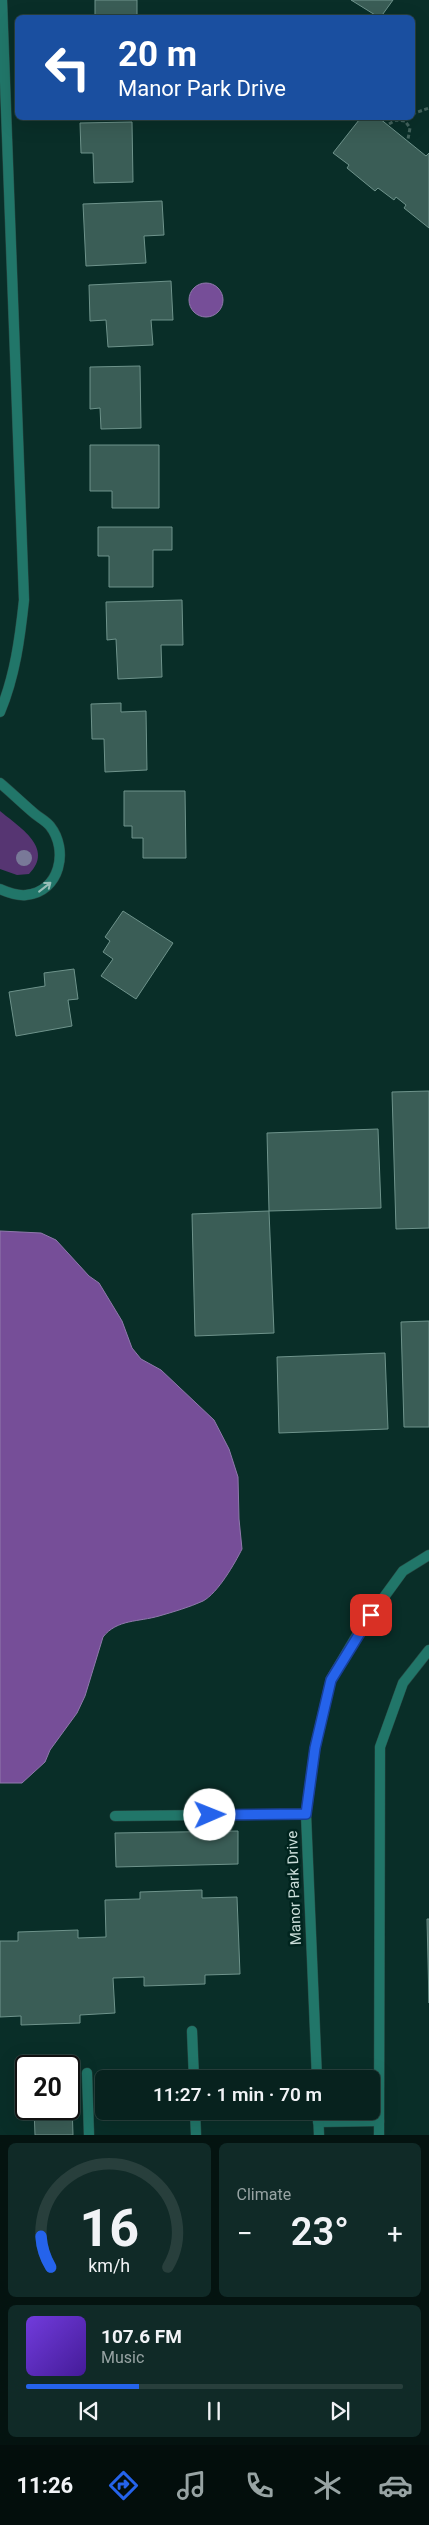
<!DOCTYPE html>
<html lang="en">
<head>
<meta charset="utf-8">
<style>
  body { margin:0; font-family:Roboto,sans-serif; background:#102a27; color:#f1f3f6; height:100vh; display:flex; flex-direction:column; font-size:19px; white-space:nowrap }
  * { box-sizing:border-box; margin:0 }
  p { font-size:16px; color:#98a4a4 }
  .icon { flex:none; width:28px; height:28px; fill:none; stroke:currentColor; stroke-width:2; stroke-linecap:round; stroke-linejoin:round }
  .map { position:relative; height:2135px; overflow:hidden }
  .side { display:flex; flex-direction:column; gap:8px; padding:8px; background:#041310; flex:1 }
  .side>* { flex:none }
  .hud { position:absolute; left:15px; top:15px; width:400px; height:105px; border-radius:8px; box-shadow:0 5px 20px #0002,0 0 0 1px #283f3c; background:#1a4fa0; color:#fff; overflow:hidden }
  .speed { position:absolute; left:15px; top:2055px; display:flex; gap:10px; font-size:25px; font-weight:700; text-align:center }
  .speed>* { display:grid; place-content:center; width:65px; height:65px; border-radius:50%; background:#07221e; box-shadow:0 5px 20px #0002,0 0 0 1px #283f3c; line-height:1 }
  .speed .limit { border:2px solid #111; border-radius:8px; background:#fff; color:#111 }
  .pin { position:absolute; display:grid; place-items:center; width:42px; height:42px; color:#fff; margin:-21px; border-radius:10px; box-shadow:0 2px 8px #0006 }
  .me { position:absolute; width:55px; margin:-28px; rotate:89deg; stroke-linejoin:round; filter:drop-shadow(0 0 4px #0008) }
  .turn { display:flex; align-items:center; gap:18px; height:105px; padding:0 20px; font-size:22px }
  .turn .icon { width:65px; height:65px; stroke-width:2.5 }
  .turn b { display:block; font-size:35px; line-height:42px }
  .big { font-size:38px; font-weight:600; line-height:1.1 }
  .side .widget { flex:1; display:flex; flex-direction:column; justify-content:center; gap:8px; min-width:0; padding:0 18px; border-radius:8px; background:#102a27 }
  .side .dial { align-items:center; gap:0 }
  .dial svg { height:130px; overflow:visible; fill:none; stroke:#283f3c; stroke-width:7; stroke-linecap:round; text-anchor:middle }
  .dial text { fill:#f1f3f6; stroke:none }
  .song { display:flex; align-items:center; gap:15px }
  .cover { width:60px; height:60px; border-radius:8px; background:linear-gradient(135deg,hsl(260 70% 55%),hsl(260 70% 35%)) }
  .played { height:5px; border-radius:2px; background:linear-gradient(90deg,#2563eb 30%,#283f3c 30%) }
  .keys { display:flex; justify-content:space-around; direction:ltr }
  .heat { display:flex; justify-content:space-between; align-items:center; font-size:28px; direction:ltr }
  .side .tiles { flex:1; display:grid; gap:8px; grid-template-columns:1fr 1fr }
  .widget:last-child { grid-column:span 2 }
  .trip { position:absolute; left:95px; top:2070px; width:285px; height:50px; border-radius:8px; background:#07221e; box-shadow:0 5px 20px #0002,0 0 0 1px #283f3c; font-weight:600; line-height:50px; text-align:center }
  .dock { display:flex; height:80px; justify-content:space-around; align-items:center; background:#030e0c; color:#98a4a4 }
  .dock .icon { width:35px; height:35px }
  .dock .selected { color:#2563eb }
  .dock b { font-size:22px; color:#f1f3f6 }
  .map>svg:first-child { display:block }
  .green { fill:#563572 }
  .water { fill:#764e98; stroke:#8f79ac }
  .building { fill:#3a5d56; stroke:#6e938b }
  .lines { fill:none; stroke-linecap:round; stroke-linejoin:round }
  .service-casing { stroke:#284a44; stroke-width:11 }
  .minor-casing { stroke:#284a44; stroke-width:11 }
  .path { stroke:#43635d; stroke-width:3; stroke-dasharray:4 2.5; stroke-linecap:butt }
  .service { stroke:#217669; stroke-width:10 }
  .minor { stroke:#217669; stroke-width:10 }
  .tree { fill:#797998 }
  .oneway { stroke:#97beb7 }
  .route-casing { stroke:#184099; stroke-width:12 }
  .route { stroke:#2563eb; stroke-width:9 }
  .labels { text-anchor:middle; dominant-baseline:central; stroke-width:5; stroke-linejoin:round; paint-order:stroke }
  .street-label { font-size:15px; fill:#caddd9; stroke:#00241e }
</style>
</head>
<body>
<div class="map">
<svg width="429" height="2135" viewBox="0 0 429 2135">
  <rect width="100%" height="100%" fill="#092e28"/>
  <path class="green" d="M 0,811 C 19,827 55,848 29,874 L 17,875 L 0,869 Z"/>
  <g class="water">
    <circle cx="206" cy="300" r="17"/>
    <path d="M 0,1231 L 41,1233 L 56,1240 L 89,1276 L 99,1283 L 122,1321 L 132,1348 L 141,1359 L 161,1370 L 214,1420 L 229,1449 L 238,1477 L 239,1519 L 242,1549 C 235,1563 218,1593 203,1601 C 190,1607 173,1612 159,1616 C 139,1622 117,1619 103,1637 L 85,1696 L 77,1713 L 50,1750 L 45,1762 L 22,1783 L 0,1783 Z"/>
  </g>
  <g class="building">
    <rect x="95" y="0" width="42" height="18"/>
    <polygon points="351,0 393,0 380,18"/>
    <polygon points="356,118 379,118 426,156 429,153 429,228 404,208 406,205 396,197 394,200 378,188 375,191 347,168 349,165 333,153 359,120"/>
    <polygon points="132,122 133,182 94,183 93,153 81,153 80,123"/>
    <polygon points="162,201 164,235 144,236 146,263 86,266 83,204"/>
    <polygon points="171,281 173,320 151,320 153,345 108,347 106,320 90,321 89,285"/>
    <polygon points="140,366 141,428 101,429 100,408 90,409 90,367"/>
    <polygon points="90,445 159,445 159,508 112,508 112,491 90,491"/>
    <polygon points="98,527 172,527 172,550 153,550 153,587 109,587 109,556 98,556"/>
    <polygon points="182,600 183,645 161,645 162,677 118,679 116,639 107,640 106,602"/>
    <polygon points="121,703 121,712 146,711 147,770 105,772 104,739 92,739 91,704"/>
    <polygon points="124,791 185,791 186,858 143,858 143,838 132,838 132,826 124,826"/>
    <polygon points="123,911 173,943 136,999 101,976 113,959 103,952 110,941 105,937"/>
    <polygon points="74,969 78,999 68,1000 72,1026 16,1036 9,992 45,986 44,973"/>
    <polygon points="429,1091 429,1228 396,1229 392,1092"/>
    <polygon points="378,1129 381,1208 269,1211 267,1133"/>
    <polygon points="269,1211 274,1333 195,1336 192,1214"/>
    <polygon points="429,1321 429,1427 404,1427 401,1322"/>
    <polygon points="385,1353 388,1429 279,1433 277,1357"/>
    <polygon points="238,1831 238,1864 116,1867 115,1833"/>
    <polygon points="202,1890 202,1898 237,1897 240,1974 205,1975 205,1984 144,1986 144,1977 113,1978 115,2013 80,2015 80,2023 21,2025 21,2016 0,2017 0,1941 18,1941 18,1932 78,1930 78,1938 106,1937 105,1900 140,1899 140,1892"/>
    <polygon points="427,1919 429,1919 429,2003"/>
    <polygon points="69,2074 71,2074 73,2135 35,2135 34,2109 69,2109"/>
  </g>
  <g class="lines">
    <defs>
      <g id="service">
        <path d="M 0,783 C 12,793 23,804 35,814 C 40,818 46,821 50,826 C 69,850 60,892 26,895 C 17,896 9,893 0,889"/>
        <polyline points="115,1816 306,1814"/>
        <polyline points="192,2031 194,2079"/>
        <polyline points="87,2073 89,2135"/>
        <polyline points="195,2111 196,2135"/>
        <polyline points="318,2122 379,2121"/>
        <polyline points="379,2135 380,1747 403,1683 429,1650"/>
      </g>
      <g id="minor">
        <path d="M 0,712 C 15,676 20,638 24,600 L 2,0"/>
        <polyline points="317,2079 306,1814 315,1748 331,1679 360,1630 403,1571 429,1555"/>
        <polyline points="318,2111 319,2135"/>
      </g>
    </defs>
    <use href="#service" class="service-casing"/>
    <use href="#minor" class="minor-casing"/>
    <g class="path">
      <polyline points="412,114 429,108"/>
      <polyline points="389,124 396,120 405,121 410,128 408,139"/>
    </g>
    <use href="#service" class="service"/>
    <use href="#minor" class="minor"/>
  </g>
  <circle class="tree" cx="24" cy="858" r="8"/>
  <defs><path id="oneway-shaft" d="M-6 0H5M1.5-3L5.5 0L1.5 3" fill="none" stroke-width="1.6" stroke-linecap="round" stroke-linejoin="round" transform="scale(1.25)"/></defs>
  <use class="oneway" href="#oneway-shaft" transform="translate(45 887) rotate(-38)"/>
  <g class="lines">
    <defs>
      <polyline id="route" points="210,1815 306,1814 315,1748 331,1680 371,1615"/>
    </defs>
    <use href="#route" class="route-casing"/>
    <use href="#route" class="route"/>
  </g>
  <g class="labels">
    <g class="street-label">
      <text transform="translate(294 1888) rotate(-92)">Manor Park Drive</text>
    </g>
  </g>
</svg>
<div class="speed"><div class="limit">20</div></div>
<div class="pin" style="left:371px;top:1615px;background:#d93025"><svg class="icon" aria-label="arrive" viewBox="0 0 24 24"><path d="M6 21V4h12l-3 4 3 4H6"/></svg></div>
<svg class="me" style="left:210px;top:1815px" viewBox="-20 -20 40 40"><circle r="19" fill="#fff"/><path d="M0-13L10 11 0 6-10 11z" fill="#2563eb"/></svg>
<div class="trip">11:27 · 1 min · 70 m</div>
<div class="hud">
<div class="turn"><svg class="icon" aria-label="left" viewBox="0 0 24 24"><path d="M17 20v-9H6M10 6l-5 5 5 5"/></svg><div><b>20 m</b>Manor Park Drive</div></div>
</div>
</div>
<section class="side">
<div class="tiles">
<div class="widget dial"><svg viewBox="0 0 100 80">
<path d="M14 69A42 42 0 1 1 86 69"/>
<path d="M14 69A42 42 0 0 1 8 50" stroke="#2563eb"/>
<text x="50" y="56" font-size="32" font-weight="700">16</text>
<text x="50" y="72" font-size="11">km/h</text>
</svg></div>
<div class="widget"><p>Climate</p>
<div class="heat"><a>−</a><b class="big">23°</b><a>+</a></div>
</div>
<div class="widget">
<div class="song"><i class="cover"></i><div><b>107.6 FM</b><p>Music</p></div></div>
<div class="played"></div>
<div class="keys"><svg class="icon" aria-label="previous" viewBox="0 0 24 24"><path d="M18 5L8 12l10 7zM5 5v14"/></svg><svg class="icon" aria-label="pause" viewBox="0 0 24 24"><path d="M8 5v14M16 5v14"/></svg><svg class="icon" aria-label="next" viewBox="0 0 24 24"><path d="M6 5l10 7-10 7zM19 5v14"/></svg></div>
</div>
</div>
</section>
<nav class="dock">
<b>11:26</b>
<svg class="icon selected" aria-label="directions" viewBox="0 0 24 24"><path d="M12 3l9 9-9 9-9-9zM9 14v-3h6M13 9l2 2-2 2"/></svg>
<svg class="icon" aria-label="music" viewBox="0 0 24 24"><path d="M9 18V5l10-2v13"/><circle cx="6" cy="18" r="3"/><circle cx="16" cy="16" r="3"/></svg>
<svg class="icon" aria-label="phone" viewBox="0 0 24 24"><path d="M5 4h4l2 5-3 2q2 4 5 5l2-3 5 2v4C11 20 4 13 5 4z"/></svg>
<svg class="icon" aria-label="climate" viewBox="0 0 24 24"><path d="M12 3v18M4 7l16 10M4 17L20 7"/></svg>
<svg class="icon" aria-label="car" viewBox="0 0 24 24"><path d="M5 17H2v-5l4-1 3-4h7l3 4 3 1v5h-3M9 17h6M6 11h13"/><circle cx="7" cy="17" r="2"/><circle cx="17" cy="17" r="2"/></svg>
</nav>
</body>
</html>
